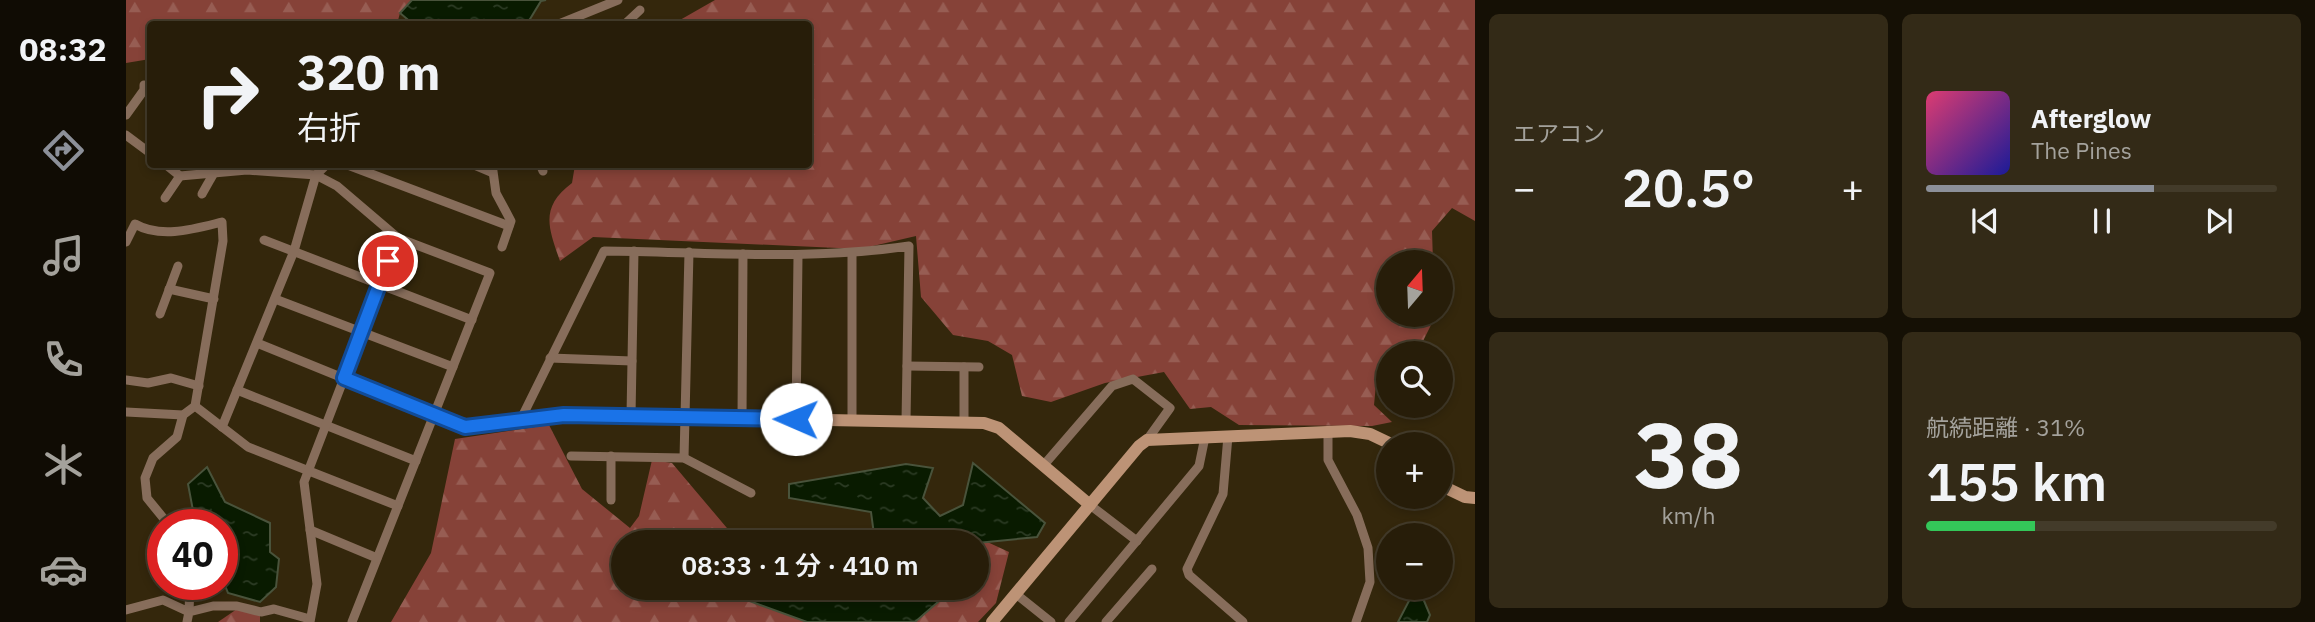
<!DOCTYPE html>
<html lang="ja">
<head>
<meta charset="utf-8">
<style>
  body { margin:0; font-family:"IBM Plex Sans","Noto Sans JP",sans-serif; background:#332a17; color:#f1f3f6; height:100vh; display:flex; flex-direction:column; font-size:26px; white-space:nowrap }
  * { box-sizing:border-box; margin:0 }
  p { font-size:23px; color:#a4a29c }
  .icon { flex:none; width:38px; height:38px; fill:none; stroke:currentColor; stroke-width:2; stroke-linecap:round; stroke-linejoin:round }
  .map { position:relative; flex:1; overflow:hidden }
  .panel { display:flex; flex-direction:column; gap:14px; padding:14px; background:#151005; width:840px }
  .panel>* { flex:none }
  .guide { position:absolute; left:21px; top:21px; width:665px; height:147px; border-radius:7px; box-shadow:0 4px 10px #0003,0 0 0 2px #433b2a; background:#271d09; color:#f1f3f6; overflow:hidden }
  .needle { width:46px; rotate:19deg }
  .buttons { position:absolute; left:1250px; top:250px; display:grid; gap:14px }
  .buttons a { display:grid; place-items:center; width:77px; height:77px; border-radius:50%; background:#271d09; box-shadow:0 4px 10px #0003,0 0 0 2px #433b2a; font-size:35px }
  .speed { position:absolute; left:21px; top:509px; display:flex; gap:14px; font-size:35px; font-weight:700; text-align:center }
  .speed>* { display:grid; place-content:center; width:91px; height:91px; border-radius:50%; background:#271d09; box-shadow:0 4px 10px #0003,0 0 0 2px #433b2a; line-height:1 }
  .speed .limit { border:10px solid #d22; background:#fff; color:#111 }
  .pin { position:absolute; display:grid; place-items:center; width:60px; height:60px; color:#fff; margin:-30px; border:4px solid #fff; border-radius:50%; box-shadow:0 2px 7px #0007 }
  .me { position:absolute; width:77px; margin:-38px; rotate:271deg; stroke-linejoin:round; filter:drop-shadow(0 0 5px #0008) }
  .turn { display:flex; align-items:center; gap:24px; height:147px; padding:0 35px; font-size:32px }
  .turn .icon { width:91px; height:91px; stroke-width:2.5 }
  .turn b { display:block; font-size:49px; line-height:60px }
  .big { font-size:52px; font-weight:600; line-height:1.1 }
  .panel .widget { flex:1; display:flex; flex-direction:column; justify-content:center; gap:10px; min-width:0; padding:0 24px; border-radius:10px; background:#332a17 }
  .panel .dial { align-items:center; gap:0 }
  .dial b { font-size:91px; line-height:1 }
  .song { display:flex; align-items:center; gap:21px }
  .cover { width:84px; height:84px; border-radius:10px; background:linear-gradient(135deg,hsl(340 70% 55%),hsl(240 70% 35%)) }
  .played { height:7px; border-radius:4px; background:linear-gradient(90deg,#8c9099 65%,#433b2a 65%) }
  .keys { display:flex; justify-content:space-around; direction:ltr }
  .heat { display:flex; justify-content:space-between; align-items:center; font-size:38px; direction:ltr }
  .charge { height:10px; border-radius:5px; background:linear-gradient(90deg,#34c759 31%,#433b2a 0) }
  .panel .tiles { flex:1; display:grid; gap:14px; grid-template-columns:repeat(2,1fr) }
  .trip { position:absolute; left:485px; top:530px; width:378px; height:70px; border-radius:35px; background:#271d09; box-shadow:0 4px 10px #0003,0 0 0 2px #433b2a; font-weight:600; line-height:70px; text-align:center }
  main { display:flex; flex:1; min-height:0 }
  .tab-bar { display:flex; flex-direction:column; width:126px; justify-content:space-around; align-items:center; background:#100c04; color:#a4a29c }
  .tab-bar .icon { width:49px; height:49px }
  .tab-bar .selected { color:#8c9099 }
  .tab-bar b { font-size:32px; color:#f1f3f6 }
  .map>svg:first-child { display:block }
  .forest { fill:url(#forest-firs) }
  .water { fill:url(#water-ripples); stroke:#49533b; stroke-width:2 }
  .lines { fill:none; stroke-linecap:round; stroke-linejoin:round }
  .street { stroke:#876d5b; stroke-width:9 }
  .secondary { stroke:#bd9376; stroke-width:12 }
  .route-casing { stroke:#114b97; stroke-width:18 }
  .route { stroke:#1a73e8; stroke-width:12 }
</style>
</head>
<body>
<main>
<nav class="tab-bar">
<b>08:32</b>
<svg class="icon selected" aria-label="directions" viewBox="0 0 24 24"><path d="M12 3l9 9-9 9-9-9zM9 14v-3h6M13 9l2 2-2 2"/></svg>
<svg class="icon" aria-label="music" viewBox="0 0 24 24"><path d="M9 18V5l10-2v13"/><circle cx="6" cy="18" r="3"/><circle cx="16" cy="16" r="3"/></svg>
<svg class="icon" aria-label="phone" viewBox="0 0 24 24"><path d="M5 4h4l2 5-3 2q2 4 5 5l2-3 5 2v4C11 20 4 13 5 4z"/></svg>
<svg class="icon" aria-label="climate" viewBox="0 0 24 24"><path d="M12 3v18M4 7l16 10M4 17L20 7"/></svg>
<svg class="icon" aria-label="car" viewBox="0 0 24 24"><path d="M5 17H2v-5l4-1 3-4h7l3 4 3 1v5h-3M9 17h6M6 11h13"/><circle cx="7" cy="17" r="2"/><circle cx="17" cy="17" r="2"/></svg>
</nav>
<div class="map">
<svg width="1349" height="622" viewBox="0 0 1349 622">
  <defs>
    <pattern id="forest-firs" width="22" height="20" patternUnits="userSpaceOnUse" patternTransform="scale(1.75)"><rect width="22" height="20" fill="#864238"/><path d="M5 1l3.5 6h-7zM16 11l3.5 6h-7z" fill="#975d53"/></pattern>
    <pattern id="water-ripples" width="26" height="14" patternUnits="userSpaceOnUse" patternTransform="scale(1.75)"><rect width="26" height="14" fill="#091b00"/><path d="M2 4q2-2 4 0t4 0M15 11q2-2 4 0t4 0" fill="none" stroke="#2c3b24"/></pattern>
  </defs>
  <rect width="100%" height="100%" fill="#34270c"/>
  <g class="forest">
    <polygon points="0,0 286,0 274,13 271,24 24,24 24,59 0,63"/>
    <path d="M 589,0 L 1349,0 L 1349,221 L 1326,208 L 1306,231 L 1307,262 L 1262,262 L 1262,315 L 1310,315 L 1291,353 L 1262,354 L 1262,369 L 1251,374 L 1248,405 L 1266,422 L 1246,426 L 1113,425 L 1085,407 L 1064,409 L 1038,372 L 979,383 L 925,402 L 896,396 L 886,355 L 862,341 L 827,335 L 795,297 L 790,236 L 734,249 L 467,237 L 434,261 C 422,227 414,207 446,183 L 449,165 L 682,164 L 682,24 L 547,24 Z"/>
    <polygon points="423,425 456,489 504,528 513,516 526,460 546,463 606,534 625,540 651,534 643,542 497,542 497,588 600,588 607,595 681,622 265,622 305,553 329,439"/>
    <polygon points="857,540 883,552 870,603 852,622 789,622 820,595 816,588 850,588 851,543"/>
    <polygon points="111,609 134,613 134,622 92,622"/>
  </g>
  <g class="water">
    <polygon points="286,0 420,0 415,1 401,24 287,24 274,13"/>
    <polygon points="847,463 919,523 911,537 851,543 749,542 745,512 663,498 663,484 780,464 807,468 797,498 814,516 837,505"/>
    <polygon points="81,467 99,502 144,523 144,552 153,559 150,587 134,602 102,593 97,581 96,525 72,525 69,521 62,484"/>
    <polygon points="600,588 816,588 820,595 789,622 681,622 607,595"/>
    <polygon points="1296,596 1304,615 1301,622 1272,622 1285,597"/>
  </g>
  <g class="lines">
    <g class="street">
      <polyline points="433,24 492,0"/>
      <polyline points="499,24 514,10"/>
      <polyline points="0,115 18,90 18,85"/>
      <polyline points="0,135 24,153"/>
      <polyline points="39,164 54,176 121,170 190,175 211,186 272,238 364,273 226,622"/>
      <polyline points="219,164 383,226"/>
      <polyline points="346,164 365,172"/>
      <polyline points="366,164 370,193 385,221 376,247"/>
      <polyline points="414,164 417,171"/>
      <polyline points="76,194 89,171"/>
      <polyline points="39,198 54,176"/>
      <polyline points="138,240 346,320"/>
      <path d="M 0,242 L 9,224 C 35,239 68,229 96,222 L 97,241 L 69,406 L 57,415 L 0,412"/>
      <polyline points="43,289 88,299"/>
      <polyline points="149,299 327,367"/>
      <polyline points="34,314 52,266"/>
      <polyline points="131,343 308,415"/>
      <polyline points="424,358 506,361"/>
      <polyline points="781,366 853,367"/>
      <polyline points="838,367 838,422"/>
      <polyline points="0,380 22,383 45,378 73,386"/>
      <polyline points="111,390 290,461"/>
      <polyline points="69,406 122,447 272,506"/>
      <polyline points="505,416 508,251"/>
      <path d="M 395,419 L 478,251 C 580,252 682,261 783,246 L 780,421"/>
      <polyline points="616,419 617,254"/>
      <polyline points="670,420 672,256"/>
      <polyline points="726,420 726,255"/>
      <polyline points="96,427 168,251 190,175 201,164"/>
      <polyline points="1202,432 1202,460 1231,515 1242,548 1244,582 1230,622"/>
      <polyline points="1102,436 1097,494 1061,569 1063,575 1117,622"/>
      <polyline points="445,456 558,458 625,493"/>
      <polyline points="558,458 563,252"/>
      <polyline points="917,466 986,386 1007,379 1044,408 1021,440"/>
      <polyline points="485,500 485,456"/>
      <polyline points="964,505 1011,541"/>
      <polyline points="43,525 21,498 19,478 27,458 51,437 57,415"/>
      <polyline points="184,530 251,558"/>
      <polyline points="890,594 925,622"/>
      <polyline points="0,610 37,600 63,612 64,584"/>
      <polyline points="61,622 63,612 87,606 111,606 135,612 148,609 184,619"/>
      <polyline points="184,622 191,584 178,482 272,238"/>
      <polyline points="943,622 1073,466 1079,437"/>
      <polyline points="980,622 1026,569"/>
    </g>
    <g class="secondary">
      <polyline points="308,415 347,427 438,415 858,423 873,428 964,505"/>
      <polyline points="1314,485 1339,497 1349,498"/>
      <polyline points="866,622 1013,446 1021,440 1224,431 1244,434 1265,444"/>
    </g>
  </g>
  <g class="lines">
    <defs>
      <polyline id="route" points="262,261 218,378 339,427 438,415 670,419"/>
    </defs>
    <use href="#route" class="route-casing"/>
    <use href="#route" class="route"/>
  </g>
</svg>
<div class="buttons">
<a><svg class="needle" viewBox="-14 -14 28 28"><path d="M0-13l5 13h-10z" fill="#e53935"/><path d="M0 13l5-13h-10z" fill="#a4a29c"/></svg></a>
<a><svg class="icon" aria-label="search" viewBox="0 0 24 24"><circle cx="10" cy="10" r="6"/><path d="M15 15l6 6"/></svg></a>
<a>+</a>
<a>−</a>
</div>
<div class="speed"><div class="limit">40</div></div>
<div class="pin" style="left:262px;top:261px;background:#d93025"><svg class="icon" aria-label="arrive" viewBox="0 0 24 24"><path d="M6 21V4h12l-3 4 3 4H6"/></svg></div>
<svg class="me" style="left:670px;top:419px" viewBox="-20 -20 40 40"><circle r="19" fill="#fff"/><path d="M0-13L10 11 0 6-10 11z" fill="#1a73e8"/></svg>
<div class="trip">08:33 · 1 分 · 410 m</div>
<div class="guide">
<div class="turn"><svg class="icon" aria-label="right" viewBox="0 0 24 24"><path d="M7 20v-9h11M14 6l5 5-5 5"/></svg><div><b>320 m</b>右折</div></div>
</div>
</div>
<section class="panel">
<div class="tiles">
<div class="widget"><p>エアコン</p>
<div class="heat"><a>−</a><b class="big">20.5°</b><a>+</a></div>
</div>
<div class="widget">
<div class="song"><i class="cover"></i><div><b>Afterglow</b><p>The Pines</p></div></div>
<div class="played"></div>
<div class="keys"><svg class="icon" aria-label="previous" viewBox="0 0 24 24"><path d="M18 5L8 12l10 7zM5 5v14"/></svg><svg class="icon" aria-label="pause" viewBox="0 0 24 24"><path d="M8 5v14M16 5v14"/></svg><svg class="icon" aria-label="next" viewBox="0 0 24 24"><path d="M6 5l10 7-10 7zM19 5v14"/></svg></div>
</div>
<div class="widget dial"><b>38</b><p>km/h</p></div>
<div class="widget"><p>航続距離 · 31%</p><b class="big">155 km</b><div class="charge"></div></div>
</div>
</section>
</main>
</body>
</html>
